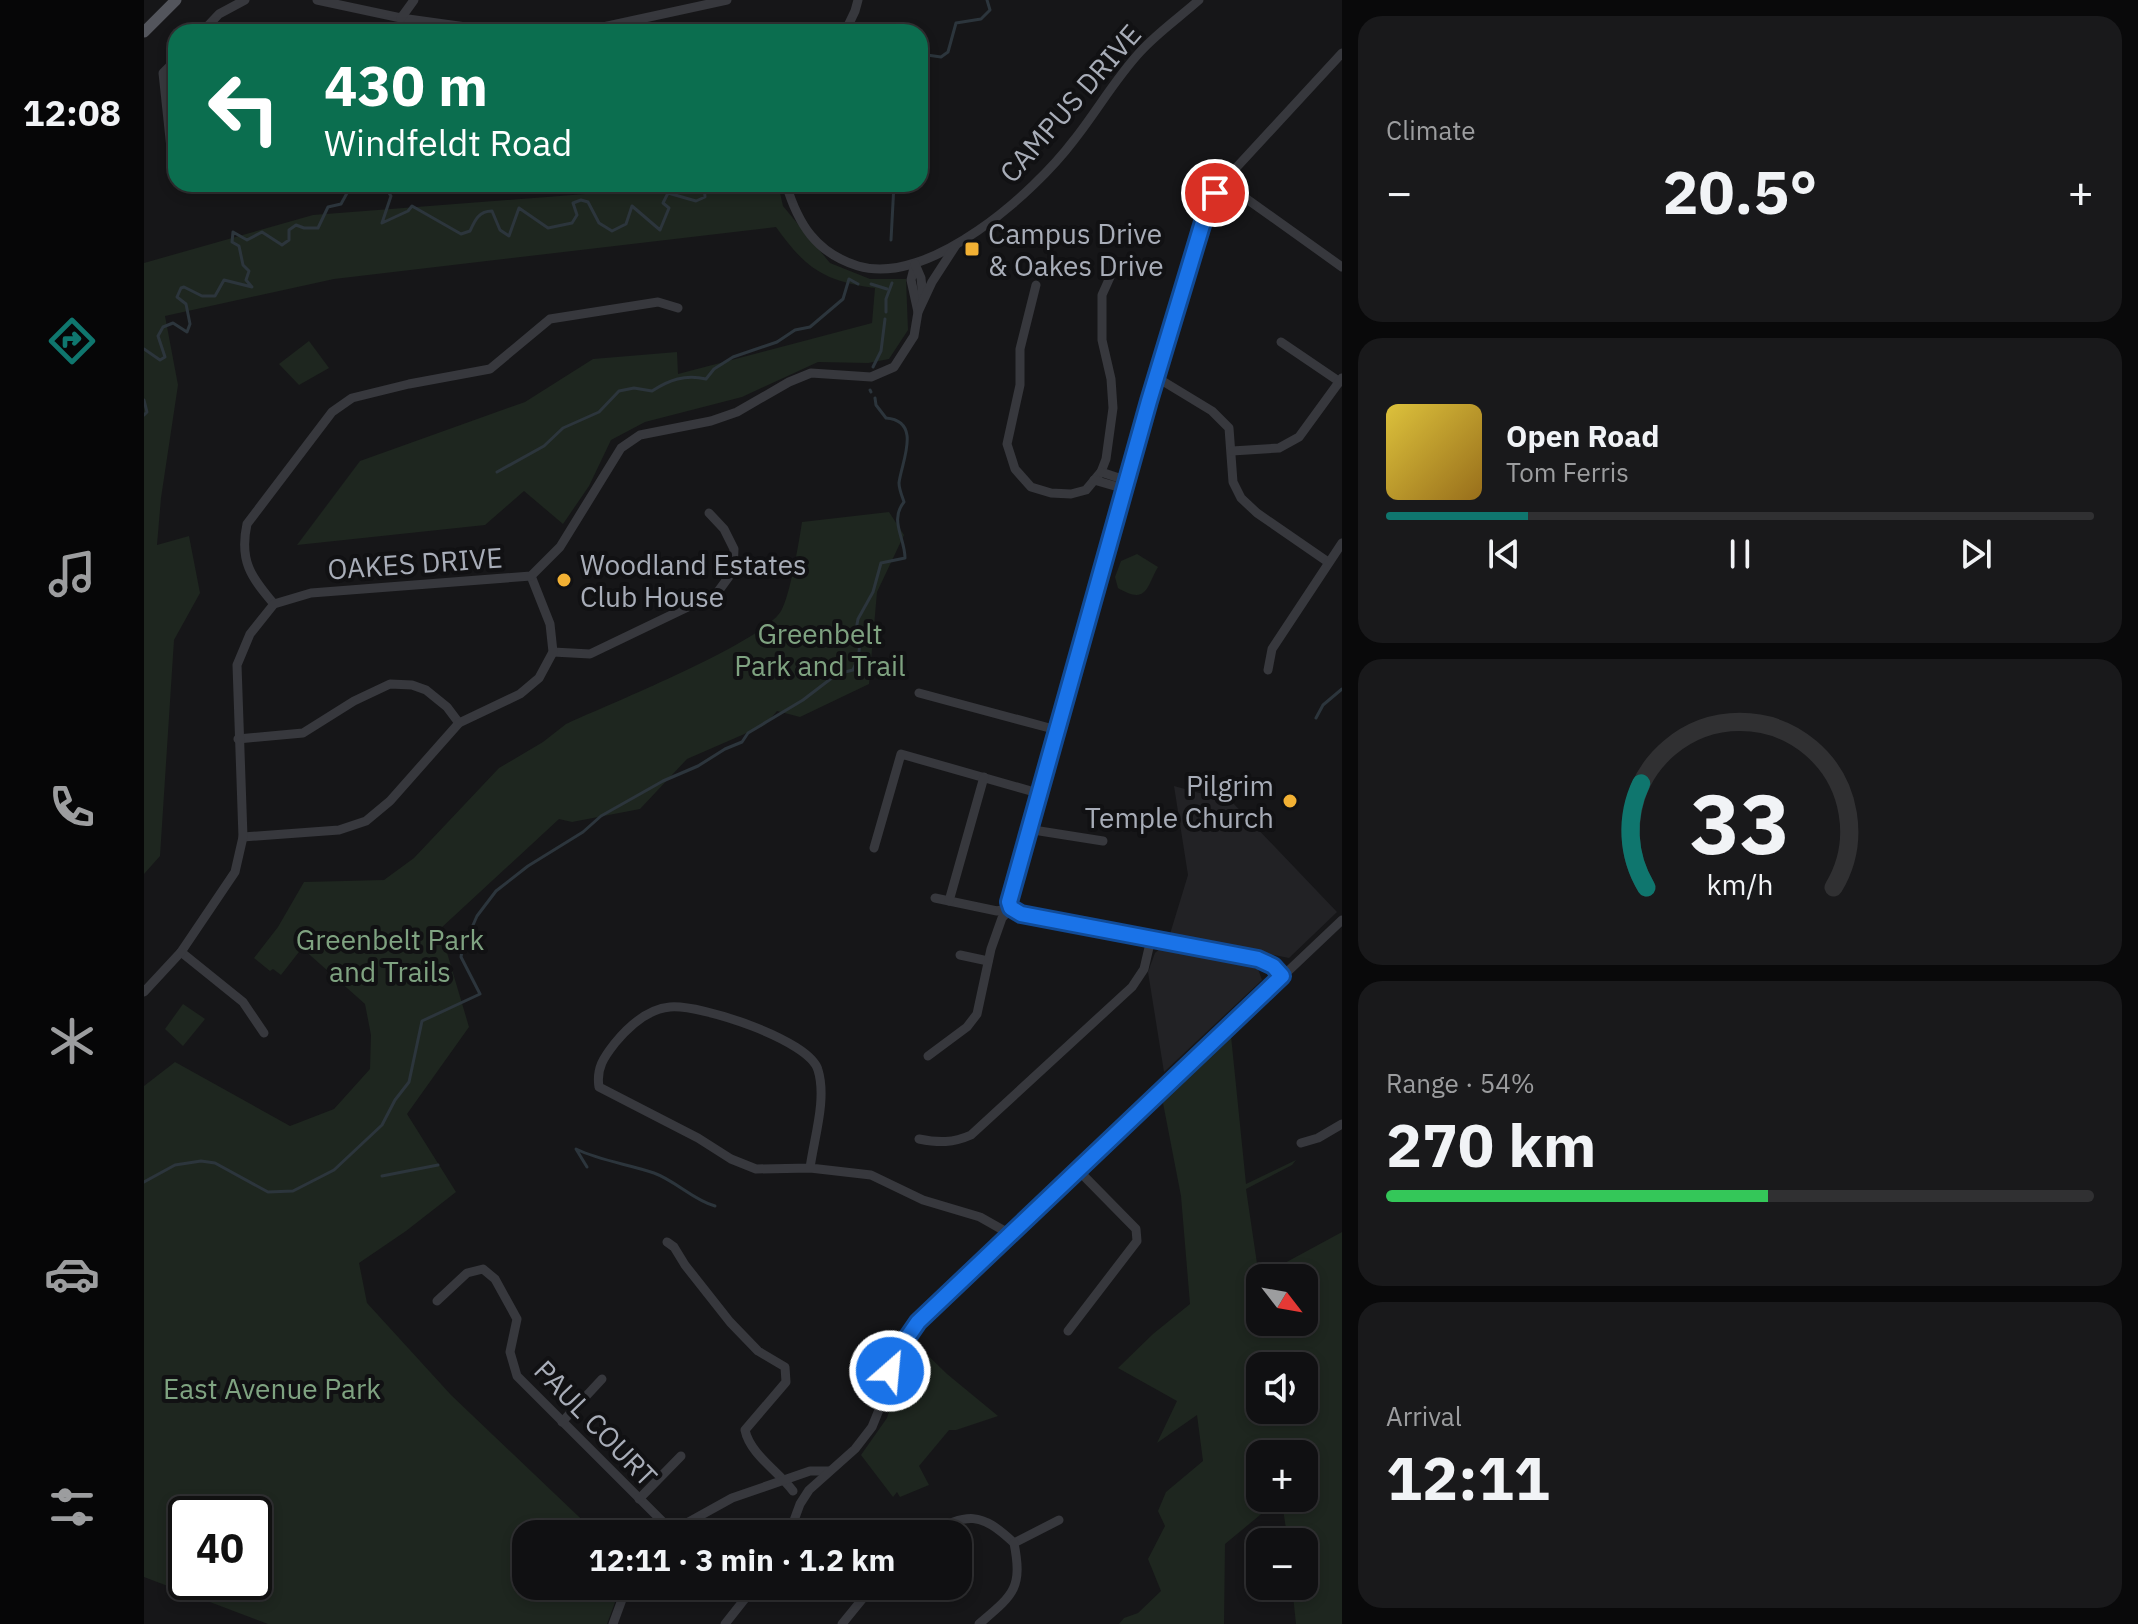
<!DOCTYPE html>
<html lang="en">
<head>
<meta charset="utf-8">
<style>
  body { margin:0; font-family:"IBM Plex Sans",sans-serif; background:#19191b; color:#f1f3f6; height:100vh; display:flex; flex-direction:column; font-size:30px; white-space:nowrap }
  * { box-sizing:border-box; margin:0 }
  p { font-size:26px; color:#9c9d9f }
  .icon { flex:none; width:44px; height:44px; fill:none; stroke:currentColor; stroke-width:2; stroke-linecap:round; stroke-linejoin:round }
  .map { position:relative; flex:1; overflow:hidden }
  .sheet { display:flex; flex-direction:column; gap:16px; padding:16px; background:#09090a; width:796px }
  .sheet>* { flex:none }
  .guide { position:absolute; left:24px; top:24px; width:760px; height:168px; border-radius:24px; box-shadow:0 4px 12px #0003,0 0 0 2px #303032; background:#0b6e4f; color:#fff; overflow:hidden }
  .needle { width:52px; rotate:121deg }
  .controls { position:absolute; left:1102px; top:1264px; display:grid; gap:16px }
  .controls a { display:grid; place-items:center; width:72px; height:72px; border-radius:16px; background:#101012; box-shadow:0 4px 12px #0003,0 0 0 2px #303032; font-size:40px }
  .speed { position:absolute; left:24px; top:1496px; display:flex; gap:16px; font-size:40px; font-weight:700; text-align:center }
  .speed>* { display:grid; place-content:center; width:104px; height:104px; border-radius:50%; background:#101012; box-shadow:0 4px 12px #0003,0 0 0 2px #303032; line-height:1 }
  .speed .limit { border:4px solid #111; border-radius:12px; background:#fff; color:#111 }
  .pin { position:absolute; display:grid; place-items:center; width:68px; height:68px; color:#fff; margin:-34px; border:4px solid #fff; border-radius:50%; box-shadow:0 2px 8px #0007 }
  .me { position:absolute; width:88px; margin:-44px; rotate:27deg; stroke-linejoin:round; filter:drop-shadow(0 0 6px #0008) }
  .turn { display:flex; align-items:center; gap:28px; height:168px; padding:0 24px; font-size:36px }
  .turn .icon { width:104px; height:104px; stroke-width:2.5 }
  .turn b { display:block; font-size:56px; line-height:68px }
  .big { font-size:60px; font-weight:700; line-height:1.1 }
  .sheet .card { flex:1; display:flex; flex-direction:column; justify-content:center; gap:12px; min-width:0; padding:0 28px; border-radius:24px; background:#19191b }
  .sheet .dial { align-items:center; gap:0 }
  .dial svg { height:208px; overflow:visible; fill:none; stroke:#303032; stroke-width:7; stroke-linecap:round; text-anchor:middle }
  .dial text { fill:#f1f3f6; stroke:none }
  .song { display:flex; align-items:center; gap:24px }
  .cover { width:96px; height:96px; border-radius:12px; background:linear-gradient(135deg,hsl(50 70% 55%),hsl(40 70% 35%)) }
  .played { height:8px; border-radius:4px; background:linear-gradient(90deg,#0f766e 20%,#303032 20%) }
  .keys { display:flex; justify-content:space-around; direction:ltr }
  .heat { display:flex; justify-content:space-between; align-items:center; font-size:44px; direction:ltr }
  .charge { height:12px; border-radius:6px; background:linear-gradient(90deg,#34c759 54%,#303032 0) }
  .trip { position:absolute; left:368px; top:1520px; width:460px; height:80px; border-radius:24px; background:#101012; box-shadow:0 4px 12px #0003,0 0 0 2px #303032; font-weight:700; line-height:80px; text-align:center }
  main { display:flex; flex:1; min-height:0 }
  .tab-bar { display:flex; flex-direction:column; width:144px; justify-content:space-around; align-items:center; background:#060607; color:#9c9d9f }
  .tab-bar .icon { width:56px; height:56px }
  .tab-bar .on { color:#0f766e }
  .tab-bar b { font-size:36px; color:#f1f3f6 }
  .map>svg:first-child { display:block }
  .built { fill:#222225 }
  .green { fill:#1e261f; fill-rule:evenodd }
  .lines { fill:none; stroke-linecap:round; stroke-linejoin:round }
  .stream { stroke:#2c353c; stroke-width:3 }
  .minor { stroke:#37383d; stroke-width:9 }
  .major { stroke:#53555c; stroke-width:11 }
  .route-casing { stroke:#114b97; stroke-width:20 }
  .route { stroke:#1a73e8; stroke-width:14 }
  .poi-dot { fill:#f2b134; stroke:#111113; stroke-width:3 }
  .labels { text-anchor:middle; dominant-baseline:central; stroke-width:8; stroke-linejoin:round; paint-order:stroke }
  .street-label { font-size:28px; fill:#a8adb8; stroke:#111113 }
  .poi-label { font-size:28px; fill:#a8adb8; stroke:#111113; text-anchor:start }
  .park-label { font-size:28px; fill:#7fa381; stroke:#111113 }
</style>
</head>
<body>
<main>
<nav class="tab-bar">
<b>12:08</b>
<svg class="icon on" aria-label="directions" viewBox="0 0 24 24"><path d="M12 3l9 9-9 9-9-9zM9 14v-3h6M13 9l2 2-2 2"/></svg>
<svg class="icon" aria-label="music" viewBox="0 0 24 24"><path d="M9 18V5l10-2v13"/><circle cx="6" cy="18" r="3"/><circle cx="16" cy="16" r="3"/></svg>
<svg class="icon" aria-label="phone" viewBox="0 0 24 24"><path d="M5 4h4l2 5-3 2q2 4 5 5l2-3 5 2v4C11 20 4 13 5 4z"/></svg>
<svg class="icon" aria-label="climate" viewBox="0 0 24 24"><path d="M12 3v18M4 7l16 10M4 17L20 7"/></svg>
<svg class="icon" aria-label="car" viewBox="0 0 24 24"><path d="M5 17H2v-5l4-1 3-4h7l3 4 3 1v5h-3M9 17h6M6 11h13"/><circle cx="7" cy="17" r="2"/><circle cx="17" cy="17" r="2"/></svg>
<svg class="icon" aria-label="filters" viewBox="0 0 24 24"><path d="M4 7h16M4 17h16"/><circle cx="9" cy="7" r="2"/><circle cx="15" cy="17" r="2"/></svg>
</nav>
<div class="map">
<svg width="1198" height="1624" viewBox="0 0 1198 1624">
  <rect width="100%" height="100%" fill="#161618"/>
  <g class="built">
    <polygon points="1030,786 1088,802 1193,912 1145,958 1026,934 1044,875"/>
    <polygon points="1019,946 1114,969 1118,980 1020,1072 1004,972 1011,953"/>
  </g>
  <g class="green">
    <path d="M 544,184 L 634,184 L 639,206 L 686,263 L 726,279 L 762,279 L 764,330 L 745,359 L 724,363 L 674,362 L 598,397 L 501,422 L 467,440 L 445,486 L 419,524 L 380,491 L 341,525 L 153,545 L 216,461 L 381,402 L 449,359 L 533,352 L 534,374 L 728,323 L 731,288 C 680,281 662,269 632,227 L 190,279 L 21,316 L 34,385 L 17,498 L 13,545 L 45,536 L 56,593 L 30,640 L 16,856 L 0,874 L 0,263 L 169,215 L 544,186 Z"/>
    <polygon points="165,341 185,368 155,385 135,364"/>
    <path d="M 745,512 L 760,535 L 733,592 L 725,684 L 656,717 L 633,711 L 621,725 L 543,759 L 496,809 L 428,822 L 415,819 L 296,929 L 325,1027 L 263,1114 L 312,1192 L 262,1231 L 215,1263 L 223,1303 L 307,1395 L 453,1534 L 382,1534 L 382,1586 L 477,1586 L 463,1624 L 124,1624 L 0,1577 L 0,1086 L 31,1062 L 146,1126 L 190,1109 L 226,1069 L 227,1035 L 221,1004 L 158,948 L 137,975 L 129,969 L 126,971 L 110,958 L 134,927 L 160,882 L 240,880 L 270,858 L 355,768 L 399,742 L 422,724 C 463,705 618,643 637,611 C 646,596 655,542 658,522 ZM 42,1514 L 110,1514 L 110,1582 L 42,1582 Z"/>
    <path d="M 993,554 L 1014,567 C 1003,585 1004,606 974,588 L 971,577 L 977,561 Z"/>
    <polygon points="39,1004 61,1019 39,1046 21,1029"/>
    <path d="M 1087,1036 L 1102,1184 L 1152,1160 L 1148,1165 L 1102,1189 L 1115,1277 L 1198,1232 L 1198,1624 L 1152,1624 L 1148,1586 L 1160,1586 L 1160,1542 L 1144,1542 L 1139,1509 L 1128,1498 L 1160,1498 L 1160,1454 L 1116,1454 L 1116,1498 L 1121,1498 L 1122,1510 L 1081,1544 L 1080,1624 L 975,1624 L 980,1618 L 994,1613 L 1017,1591 L 1004,1559 L 1021,1526 L 1014,1511 L 1022,1492 L 1059,1461 L 1053,1415 L 1013,1443 L 1033,1401 L 974,1368 L 1009,1334 L 1046,1304 L 1037,1196 L 1019,1103 ZM 1116,1278 L 1160,1278 L 1160,1322 L 1116,1322 ZM 1116,1366 L 1160,1366 L 1160,1410 L 1116,1410 Z"/>
    <polygon points="769,1341 803,1374 854,1416 812,1430 805,1430 775,1466 785,1485 756,1497 753,1492 749,1497 717,1455 743,1418 762,1354"/>
  </g>
  <g class="lines">
    <g class="stream">
      <polyline points="776,54 797,57 804,52 812,23 837,19 846,10 843,0"/>
      <polyline points="776,79 781,93 776,116"/>
      <path d="M 221,184 L 232,189 L 240,186 L 247,196 L 238,223 L 264,211 L 268,206 L 317,234 L 326,231 C 331,220 335,211 348,211 L 356,230 L 365,236 L 375,208 L 404,228 L 428,223 L 433,215 L 429,203 L 437,200 L 444,202 L 455,223 L 468,231 L 482,224 L 488,206 L 516,230 L 525,208 L 519,203 L 524,193 L 552,201 L 561,197 L 560,184"/>
      <polyline points="747,240 750,184"/>
      <polyline points="727,284 743,289"/>
      <polyline points="742,312 742,299 748,283"/>
      <polyline points="0,349 16,360 21,357 14,336 19,327 29,323 43,332 46,324 42,304 33,297 37,288 40,287 58,296 71,296 80,280 108,287 102,280 105,271 99,265 95,246 88,242 89,232 103,240 118,232 138,245 145,240 145,230 152,225 160,228 174,228 184,207 197,204 208,184"/>
      <polyline points="729,367 737,351 741,319"/>
      <polyline points="726,390 727,392"/>
      <polyline points="0,400 3,412 0,415"/>
      <path d="M 353,472 L 400,446 L 419,428 L 455,412 L 475,391 L 490,388 L 508,391 C 525,380 541,374 562,379 L 570,369 L 589,357 L 633,342 L 651,330 L 666,327 L 699,299 L 705,279 L 714,284"/>
      <polyline points="1172,718 1179,705 1198,689"/>
      <path d="M 443,1167 L 432,1149 C 457,1161 484,1164 510,1173 C 532,1181 549,1200 571,1206"/>
      <polyline points="238,1176 294,1165"/>
      <path d="M 0,1182 L 31,1165 L 57,1161 L 71,1163 L 124,1192 L 149,1191 L 190,1170 L 238,1125 L 251,1100 L 265,1082 L 278,1021 L 336,994 L 317,957 L 318,950 L 333,916 L 352,891 L 384,866 L 439,832 L 457,816 L 519,781 L 554,766 L 581,749 L 598,742 L 604,733 L 659,700 L 693,674 L 709,670 C 715,658 719,645 711,635 L 714,619 L 729,592 L 737,563 L 761,558 C 761,538 745,520 760,502 C 758,496 755,489 755,483 C 757,463 779,421 742,418 L 732,405 L 731,398"/>
    </g>
    <g class="minor">
      <polyline points="173,0 257,18 358,32"/>
      <polyline points="257,18 270,0"/>
      <polyline points="58,32 75,14 101,0"/>
      <polyline points="436,32 583,0"/>
      <polyline points="701,32 711,11 714,0"/>
      <polyline points="29,167 19,73 32,60"/>
      <polyline points="1079,182 1198,267"/>
      <path d="M 642,184 C 654,224 672,253 714,266 C 785,287 890,193 930,140 C 953,111 971,79 996,52 C 1013,33 1036,17 1055,0"/>
      <polyline points="771,264 767,280 774,312"/>
      <polyline points="771,264 777,278 779,299"/>
      <polyline points="892,285 876,349 876,385 863,444 871,469 887,487 907,493 927,494 942,490 957,472 962,459 969,408 967,379 958,340 958,295 967,275"/>
      <polyline points="1137,342 1196,382"/>
      <polyline points="1012,377 1068,411 1085,428 1089,482 1097,498 1113,513 1184,562"/>
      <polyline points="1088,451 1135,448 1155,437 1198,378"/>
      <polyline points="957,472 984,481"/>
      <polyline points="950,480 981,489"/>
      <path d="M 130,604 C 107,577 95,561 103,524 L 188,412 L 208,398 L 265,384 L 346,369 L 406,319 L 514,302 L 534,308"/>
      <polyline points="409,652 446,654 573,593 589,571 590,549 580,529 565,513"/>
      <polyline points="1124,670 1128,649 1198,543"/>
      <polyline points="775,693 913,730"/>
      <polyline points="94,739 159,733 210,701 246,684 268,685 282,690 303,707 315,723"/>
      <polyline points="883,829 959,841"/>
      <polyline points="99,837 195,830 222,821 246,801 315,723 376,694 395,678 409,652 406,624 387,576"/>
      <polyline points="730,848 757,754 894,793"/>
      <polyline points="791,898 853,911 867,908 877,914 1114,959 1131,968 1138,976"/>
      <polyline points="805,901 840,777"/>
      <polyline points="867,908 865,898 883,832 1012,377 1066,203 1079,182 1198,53"/>
      <polyline points="37,952 99,1002 120,1033"/>
      <polyline points="816,955 844,961"/>
      <polyline points="0,992 37,952 91,872 99,837 93,665 106,634 130,604 167,593 387,576 416,547 477,448 496,435 567,421 593,412 645,382 667,373 727,377 750,367 770,336 774,312 788,282 812,245"/>
      <polyline points="784,1056 823,1027 833,1014 847,949 858,918 867,908"/>
      <path d="M 775,1139 C 795,1143 809,1143 827,1135 L 988,987 L 1000,969 L 1007,939"/>
      <polyline points="1157,1143 1174,1138 1198,1124"/>
      <path d="M 666,1168 C 670,1138 683,1099 674,1070 C 666,1040 556,1004 526,1007 C 503,1009 485,1026 471,1043 C 460,1057 452,1068 455,1087 L 554,1138 L 587,1159 L 612,1169 L 666,1168 L 727,1175 L 779,1200 L 836,1217 L 866,1234"/>
      <path d="M 523,1242 L 530,1247 L 541,1265 L 586,1322 L 614,1351 L 641,1367 L 642,1382 L 601,1430 C 606,1454 634,1471 649,1491"/>
      <polyline points="293,1301 323,1273 339,1269 351,1279 373,1319 366,1352 373,1376 527,1530"/>
      <polyline points="924,1331 993,1241 992,1229 934,1170"/>
      <polyline points="418,1422 458,1379"/>
      <polyline points="495,1499 537,1456"/>
      <polyline points="523,1534 588,1498 666,1471 685,1471"/>
      <polyline points="645,1534 656,1504 665,1490 711,1449 728,1427 739,1400 752,1354 774,1322 1198,920"/>
      <path d="M 784,1534 C 824,1513 836,1511 870,1543"/>
      <polyline points="870,1543 915,1520"/>
      <polyline points="469,1624 483,1586"/>
      <polyline points="581,1624 611,1586"/>
      <polyline points="698,1624 729,1586"/>
      <path d="M 835,1624 C 869,1595 879,1589 870,1543"/>
    </g>
    <polyline class="major" points="0,32 32,0"/>
  </g>
  <g class="lines">
    <defs>
      <polyline id="route" points="746,1371 752,1354 774,1322 1138,976 1129,966 1114,959 877,914 867,908 865,902 1005,401 1062,212 1071,193"/>
    </defs>
    <use href="#route" class="route-casing"/>
    <use href="#route" class="route"/>
  </g>
  <g class="poi-dot">
    <rect x="820" y="241" width="16" height="16" rx="4"/>
    <circle cx="420" cy="580" r="8"/>
    <circle cx="1146" cy="801" r="8"/>
  </g>
  <g class="labels">
    <g class="street-label">
      <text transform="translate(926 103) rotate(-49)">CAMPUS DRIVE</text>
      <text transform="translate(271 563) rotate(-4)">OAKES DRIVE</text>
      <text transform="translate(452 1423) rotate(46)">PAUL COURT</text>
    </g>
    <g class="poi-label">
      <text x="844" y="233">Campus Drive<tspan x="844" dy="32">&amp; Oakes Drive</tspan></text>
      <text x="436" y="564">Woodland Estates<tspan x="436" dy="32">Club House</tspan></text>
      <text x="1130" y="785" text-anchor="end">Pilgrim<tspan x="1130" dy="32">Temple Church</tspan></text>
    </g>
    <g class="park-label">
      <text x="676" y="633">Greenbelt<tspan x="676" dy="32">Park and Trail</tspan></text>
      <text x="246" y="939">Greenbelt Park<tspan x="246" dy="32">and Trails</tspan></text>
      <text x="128" y="1388">East Avenue Park</text>
    </g>
  </g>
</svg>
<div class="controls">
<a><svg class="needle" viewBox="-14 -14 28 28"><path d="M0-13l5 13h-10z" fill="#e53935"/><path d="M0 13l5-13h-10z" fill="#9c9d9f"/></svg></a>
<a><svg class="icon" aria-label="sound" viewBox="0 0 24 24"><path d="M4 9h4l5-4v14l-5-4H4zM17 9q2 3 0 6"/></svg></a>
<a>+</a>
<a>−</a>
</div>
<div class="speed"><div class="limit">40</div></div>
<div class="pin" style="left:1071px;top:193px;background:#d93025"><svg class="icon" aria-label="arrive" viewBox="0 0 24 24"><path d="M6 21V4h12l-3 4 3 4H6"/></svg></div>
<svg class="me" style="left:746px;top:1371px" viewBox="-20 -20 40 40"><circle r="17" fill="#1a73e8" stroke="#fff" stroke-width="3"/><path d="M0-11L8 9 0 5-8 9z" fill="#fff"/></svg>
<div class="trip">12:11 · 3 min · 1.2 km</div>
<div class="guide">
<div class="turn"><svg class="icon" aria-label="left" viewBox="0 0 24 24"><path d="M17 20v-9H6M10 6l-5 5 5 5"/></svg><div><b>430 m</b>Windfeldt Road</div></div>
</div>
</div>
<section class="sheet">
<div class="card"><p>Climate</p>
<div class="heat"><a>−</a><b class="big">20.5°</b><a>+</a></div>
</div>
<div class="card">
<div class="song"><i class="cover"></i><div><b>Open Road</b><p>Tom Ferris</p></div></div>
<div class="played"></div>
<div class="keys"><svg class="icon" aria-label="previous" viewBox="0 0 24 24"><path d="M18 5L8 12l10 7zM5 5v14"/></svg><svg class="icon" aria-label="pause" viewBox="0 0 24 24"><path d="M8 5v14M16 5v14"/></svg><svg class="icon" aria-label="next" viewBox="0 0 24 24"><path d="M6 5l10 7-10 7zM19 5v14"/></svg></div>
</div>
<div class="card dial"><svg viewBox="0 0 100 80">
<path d="M14 69A42 42 0 1 1 86 69"/>
<path d="M14 69A42 42 0 0 1 12 29" stroke="#0f766e"/>
<text x="50" y="56" font-size="32" font-weight="700">33</text>
<text x="50" y="72" font-size="11">km/h</text>
</svg></div>
<div class="card"><p>Range · 54%</p><b class="big">270 km</b><div class="charge"></div></div>
<div class="card"><p>Arrival</p><b class="big">12:11</b></div>
</section>
</main>
</body>
</html>
